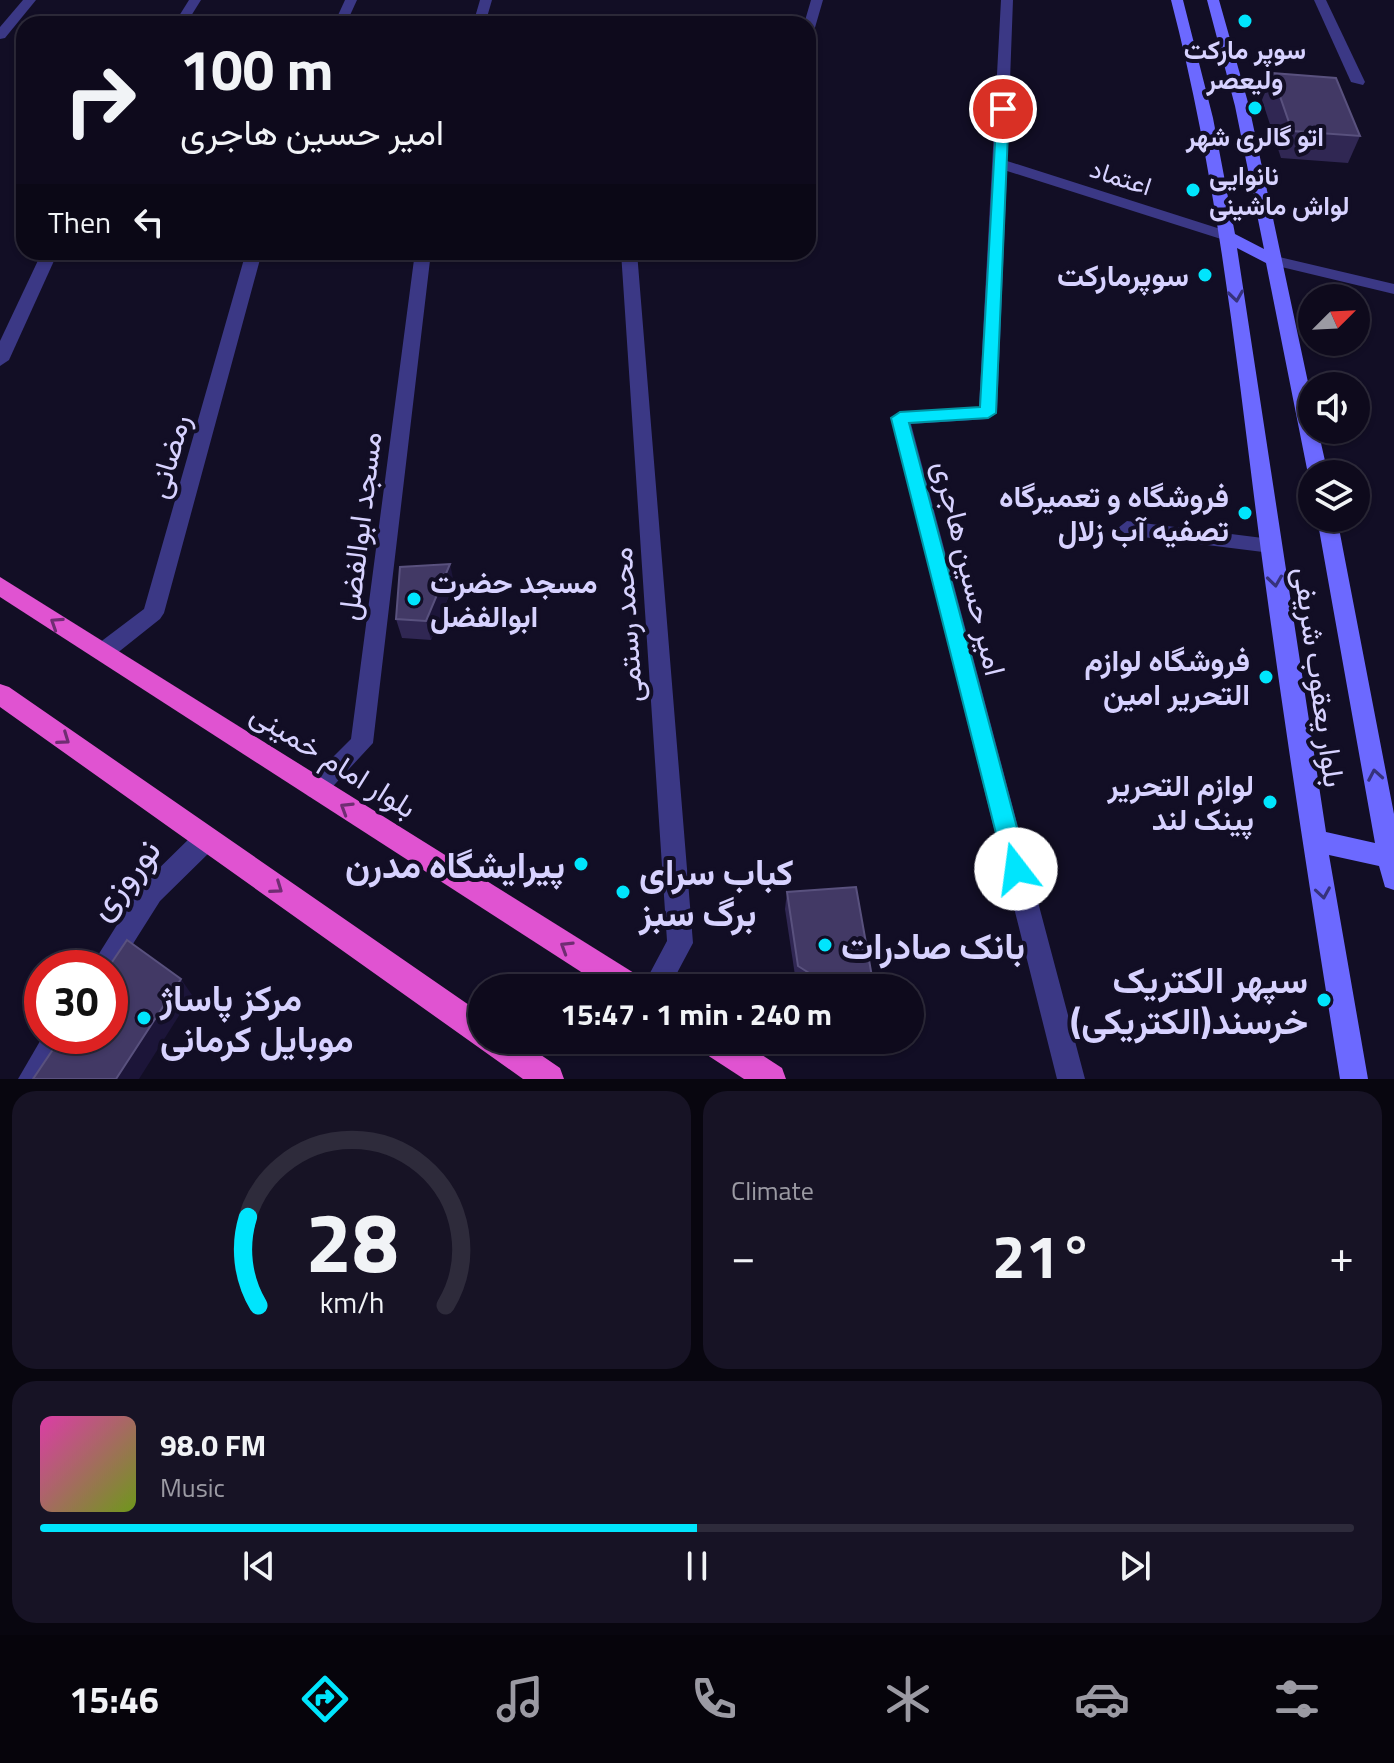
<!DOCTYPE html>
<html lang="en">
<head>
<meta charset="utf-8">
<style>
  body { margin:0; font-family:"Titillium Web",Vazirmatn,sans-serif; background:#171325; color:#f1f3f6; height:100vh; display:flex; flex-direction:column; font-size:30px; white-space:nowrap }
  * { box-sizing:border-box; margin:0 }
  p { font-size:26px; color:#9b9aa3 }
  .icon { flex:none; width:44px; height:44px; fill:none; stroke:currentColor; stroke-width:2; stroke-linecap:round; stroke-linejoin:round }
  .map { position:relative; height:1079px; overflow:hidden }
  .sheet { display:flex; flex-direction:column; gap:12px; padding:12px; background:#08060f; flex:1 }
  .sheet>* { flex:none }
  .top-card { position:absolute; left:16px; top:16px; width:800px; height:244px; border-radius:24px; box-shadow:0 2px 6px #0004,0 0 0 2px #2e2b3b; background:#0e0a1c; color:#f1f3f6; overflow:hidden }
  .needle { width:52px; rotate:66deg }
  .buttons { position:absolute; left:1298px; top:284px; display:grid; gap:16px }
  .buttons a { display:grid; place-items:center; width:72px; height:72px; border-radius:50%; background:#0e0a1c; box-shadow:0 2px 6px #0004,0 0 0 2px #2e2b3b; font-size:40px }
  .speed { position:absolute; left:24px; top:950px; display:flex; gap:16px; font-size:40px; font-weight:700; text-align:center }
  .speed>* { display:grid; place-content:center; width:104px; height:104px; border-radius:50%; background:#0e0a1c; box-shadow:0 2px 6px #0004,0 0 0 2px #2e2b3b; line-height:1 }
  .speed .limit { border:12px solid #d22; background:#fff; color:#111 }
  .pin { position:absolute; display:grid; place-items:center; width:68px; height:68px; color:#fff; margin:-34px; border:4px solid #fff; border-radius:50%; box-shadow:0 2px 8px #0007 }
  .me { position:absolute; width:88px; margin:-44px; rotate:345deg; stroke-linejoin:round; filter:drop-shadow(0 0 6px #0008) }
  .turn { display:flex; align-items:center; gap:28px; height:168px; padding:0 32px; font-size:36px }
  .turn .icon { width:104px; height:104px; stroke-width:2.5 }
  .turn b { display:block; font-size:56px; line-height:68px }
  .then { display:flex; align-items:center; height:76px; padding:0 32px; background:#0003; gap:16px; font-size:30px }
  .big { font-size:60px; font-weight:700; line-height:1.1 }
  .sheet .card { flex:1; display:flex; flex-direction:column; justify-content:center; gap:12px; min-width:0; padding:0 28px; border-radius:24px; background:#171325 }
  .sheet .dial { align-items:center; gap:0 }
  .dial svg { height:208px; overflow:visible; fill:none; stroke:#2e2b3b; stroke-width:7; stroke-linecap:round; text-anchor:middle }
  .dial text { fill:#f1f3f6; stroke:none }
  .song { display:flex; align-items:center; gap:24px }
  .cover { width:96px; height:96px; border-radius:12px; background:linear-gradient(135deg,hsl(320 70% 55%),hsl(80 70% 35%)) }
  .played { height:8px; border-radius:4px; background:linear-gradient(90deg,#00e5fd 50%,#2e2b3b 50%) }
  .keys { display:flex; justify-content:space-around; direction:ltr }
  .heat { display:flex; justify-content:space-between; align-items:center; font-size:44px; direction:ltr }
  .sheet .tiles { flex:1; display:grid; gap:12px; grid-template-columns:1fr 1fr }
  .card:last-child { grid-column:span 2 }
  .trip { position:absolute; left:468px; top:974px; width:456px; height:80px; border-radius:40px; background:#0e0a1c; box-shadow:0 2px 6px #0004,0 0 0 2px #2e2b3b; font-weight:700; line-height:80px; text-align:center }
  .dock { display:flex; height:128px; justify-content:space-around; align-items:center; background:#06040b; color:#9b9aa3 }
  .dock .icon { width:56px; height:56px }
  .dock .current { color:#00e5fd }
  .dock b { font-size:36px; color:#f1f3f6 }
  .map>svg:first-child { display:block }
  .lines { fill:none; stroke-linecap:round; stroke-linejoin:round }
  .service { fill:#3b3885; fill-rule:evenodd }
  .minor { fill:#3b3885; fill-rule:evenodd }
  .tertiary { fill:#3b3885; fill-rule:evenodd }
  .secondary { fill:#6c69ff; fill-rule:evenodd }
  .trunk { fill:#e053d1; fill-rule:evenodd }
  .wall { fill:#302753 }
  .shaded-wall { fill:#1c1539 }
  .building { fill:#423965; stroke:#59517e; stroke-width:2 }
  .oneway { stroke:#36327c }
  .oneway2 { stroke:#6f2d72 }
  .route { fill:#00e5fd; stroke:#0095a4; stroke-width:2 }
  .poi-dot { fill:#00e5fd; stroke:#120e25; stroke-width:3 }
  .labels { text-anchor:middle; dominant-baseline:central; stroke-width:8; stroke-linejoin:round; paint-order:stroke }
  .far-poi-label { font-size:26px; font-weight:bold; fill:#d7d2ff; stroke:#120e25 }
  .far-street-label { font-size:26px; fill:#d7d2ff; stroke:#120e25 }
  .poi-label { font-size:30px; font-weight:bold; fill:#d7d2ff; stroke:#120e25; text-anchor:end }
  .street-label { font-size:30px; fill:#d7d2ff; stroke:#120e25 }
  .near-poi-label { font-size:36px; font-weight:bold; fill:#d7d2ff; stroke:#120e25; text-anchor:start }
  .near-street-label { font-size:36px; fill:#d7d2ff; stroke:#120e25 }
</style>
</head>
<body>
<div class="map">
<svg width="1394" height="1079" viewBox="0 0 1394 1079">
  <rect width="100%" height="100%" fill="#120e25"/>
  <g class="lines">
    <polygon class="service" points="1127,521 1271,539 1280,546 1271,553 1127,535 1118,528"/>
    <g class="minor">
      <polygon points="23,0 36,0 5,38 0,39 0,27"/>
      <polygon points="189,0 201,0 186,24 174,24"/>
      <polygon points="345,0 357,0 346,24 334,24"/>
      <polygon points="480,0 492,0 485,24 473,24"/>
      <polygon points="811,0 823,0 814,31 808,35 808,24 804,24"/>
      <polygon points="1001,0 1013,0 1007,161 1233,233 1235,236 1233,239 1221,239 1007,171 997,413 988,419 911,424 1085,1079 1057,1079 891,418 900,412 979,407"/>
      <polygon points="1314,0 1326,0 1365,82 1363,85 1351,82"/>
      <polygon points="42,252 58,252 9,360 0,366 0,341"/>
      <polygon points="246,252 262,252 164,613 160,619 111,658 103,661 95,658 92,652 95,646 144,609"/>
      <polygon points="415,252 431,252 373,743 324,796 316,799 308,796 304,789 308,782 351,739"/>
      <polygon points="621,252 637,252 693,943 669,988 642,988 667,941"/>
      <polygon points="206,828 215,831 218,839 215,847 160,901 112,977 110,978 110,968 90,968 142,885 197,831"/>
      <polygon points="43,1036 73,1036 48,1079 18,1079"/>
    </g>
    <polygon class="tertiary" points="1275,256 1394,284 1394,294 1269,264 1269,258"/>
    <path class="secondary" d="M 1171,0 L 1183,0 L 1213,118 L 1235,234 L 1264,249 L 1235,106 L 1207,0 L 1219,0 L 1249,106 L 1312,401 L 1312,430 L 1318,430 L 1328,474 L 1312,474 L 1312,479 L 1308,474 L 1266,263 L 1237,248 L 1326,832 L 1375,843 L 1317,518 L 1337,518 L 1394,814 L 1394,890 L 1385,887 L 1379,866 L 1329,855 L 1368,1079 L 1340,1079 C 1311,898 1283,718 1259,536 C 1236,355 1217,176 1171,0 Z"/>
    <g class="trunk">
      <polygon points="0,577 642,978 647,988 606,988 0,597"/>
      <polygon points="0,684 9,687 482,1014 482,1040 519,1040 560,1068 564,1079 523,1079 0,707"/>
      <polygon points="697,1040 739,1040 782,1068 786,1079 744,1079 701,1051"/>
    </g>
  </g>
  <g class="wall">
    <polygon points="1272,73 1360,136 1348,163 1281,158 1262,100"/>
    <polygon points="454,583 431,640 402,638 396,619"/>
    <polygon points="787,892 874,988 805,988 796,982 785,909"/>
  </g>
  <g class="shaded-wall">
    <polygon points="450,564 454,583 431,640 426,621"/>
    <polygon points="181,979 192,995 139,1079 116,1079"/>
  </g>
  <g class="building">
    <polygon points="1272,73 1336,78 1360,136 1292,131"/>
    <polygon points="450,564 426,621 396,619 400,567"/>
    <polygon points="856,887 874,988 833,988 798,966 787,892"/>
    <polygon points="127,940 181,979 116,1079 33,1079 62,1036 110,1036 110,968 108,968"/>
  </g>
  <defs><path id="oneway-chevron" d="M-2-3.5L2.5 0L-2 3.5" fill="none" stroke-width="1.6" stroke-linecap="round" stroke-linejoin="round" transform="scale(2)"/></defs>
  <g class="oneway">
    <use href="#oneway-chevron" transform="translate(1236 296) rotate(82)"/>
    <use href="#oneway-chevron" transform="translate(1275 581) rotate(82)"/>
    <use href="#oneway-chevron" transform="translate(1375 775) rotate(-100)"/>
    <use href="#oneway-chevron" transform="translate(1323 893) rotate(81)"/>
  </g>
  <g class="oneway2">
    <use href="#oneway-chevron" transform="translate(56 623) rotate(-147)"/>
    <use href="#oneway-chevron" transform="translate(64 739) rotate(35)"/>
    <use href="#oneway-chevron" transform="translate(346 808) rotate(-148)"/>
    <use href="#oneway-chevron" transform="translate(277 888) rotate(35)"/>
    <use href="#oneway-chevron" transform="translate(566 947) rotate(-148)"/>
  </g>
  <polygon class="route" points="1003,106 1009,109 996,413 988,418 909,423 1028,869 1024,876 1016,879 1008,876 1005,869 891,418 900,412 980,407 997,109"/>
  <g class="poi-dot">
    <circle cx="1245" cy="21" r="8"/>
    <circle cx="1255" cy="108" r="8"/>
    <circle cx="1193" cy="190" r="8"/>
    <circle cx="1205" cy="275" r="8"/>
    <circle cx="1245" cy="513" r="8"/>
    <circle cx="414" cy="599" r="8"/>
    <circle cx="1266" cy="677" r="8"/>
    <circle cx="1270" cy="802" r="8"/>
    <circle cx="581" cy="864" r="8"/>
    <circle cx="623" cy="892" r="8"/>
    <circle cx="825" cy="945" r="8"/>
    <circle cx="1324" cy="1000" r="8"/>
    <circle cx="144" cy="1018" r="8"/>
  </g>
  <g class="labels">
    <g class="far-poi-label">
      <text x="1245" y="49">سوپر مارکت<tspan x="1245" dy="30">ولیعصر</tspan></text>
      <text x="1255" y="136">اتو گالری شهر</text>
      <text x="1209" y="175" text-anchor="start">نانوایی<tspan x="1209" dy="30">لواش ماشینی</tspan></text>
    </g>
    <g class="far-street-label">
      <text transform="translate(1121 177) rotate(18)">اعتماد</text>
    </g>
    <g class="poi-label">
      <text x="1189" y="275">سوپرمارکت</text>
      <text x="1229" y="496">فروشگاه و تعمیرگاه<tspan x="1229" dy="34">تصفیه آب زلال</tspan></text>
      <text x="430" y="582" text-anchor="start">مسجد حضرت<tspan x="430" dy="34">ابوالفضل</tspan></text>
      <text x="1250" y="660">فروشگاه لوازم<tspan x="1250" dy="34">التحریر امین</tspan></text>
      <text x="1254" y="785">لوازم التحریر<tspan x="1254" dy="34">پینک لند</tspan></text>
    </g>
    <g class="street-label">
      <text transform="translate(168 456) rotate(-74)">رمضانی</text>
      <text transform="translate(359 526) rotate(-83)">مسجد ابوالفضل</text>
      <text transform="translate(970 568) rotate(76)">امیر حسین هاجری</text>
      <text transform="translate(626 625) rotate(-94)">محمد رستمی</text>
      <text transform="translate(1320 677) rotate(82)">بلوار یعقوب شریفی</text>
      <text transform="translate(334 760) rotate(32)">بلوار امام خمینی</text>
    </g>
    <g class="near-poi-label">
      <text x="565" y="864" text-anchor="end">پیرایشگاه مدرن</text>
      <text x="639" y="871">کباب سرای<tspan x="639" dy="41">برگ سبز</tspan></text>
      <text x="841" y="945">بانک صادرات</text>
      <text x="1308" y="979" text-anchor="end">سپهر الکتریک<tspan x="1308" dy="41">خرسند(الکتریکی)</tspan></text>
      <text x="160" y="997">مرکز پاساژ<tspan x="160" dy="41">موبایل کرمانی</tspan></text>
    </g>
    <g class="near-street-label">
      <text transform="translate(123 878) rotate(-51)">نوروزی</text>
    </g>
  </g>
</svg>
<div class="buttons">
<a><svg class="needle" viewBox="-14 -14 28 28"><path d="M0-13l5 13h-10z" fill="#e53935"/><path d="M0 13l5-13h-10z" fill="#9b9aa3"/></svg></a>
<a><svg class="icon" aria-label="sound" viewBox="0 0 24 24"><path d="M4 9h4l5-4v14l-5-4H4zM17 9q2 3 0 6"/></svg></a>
<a><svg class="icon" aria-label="layers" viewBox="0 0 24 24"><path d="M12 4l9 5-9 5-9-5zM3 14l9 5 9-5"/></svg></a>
</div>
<div class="speed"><div class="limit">30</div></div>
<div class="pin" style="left:1003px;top:109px;background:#d93025"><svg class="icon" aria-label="arrive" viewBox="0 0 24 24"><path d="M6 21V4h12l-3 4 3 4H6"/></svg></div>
<svg class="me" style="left:1016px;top:869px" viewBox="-20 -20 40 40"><circle r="19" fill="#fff"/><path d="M0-13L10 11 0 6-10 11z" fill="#00e5fd"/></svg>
<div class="trip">15:47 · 1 min · 240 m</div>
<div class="top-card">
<div class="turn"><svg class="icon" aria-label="right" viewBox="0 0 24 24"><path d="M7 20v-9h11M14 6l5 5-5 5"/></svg><div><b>100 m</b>امیر حسین هاجری</div></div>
<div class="then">Then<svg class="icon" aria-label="left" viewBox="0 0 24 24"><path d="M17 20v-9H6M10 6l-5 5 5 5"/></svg></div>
</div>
</div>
<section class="sheet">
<div class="tiles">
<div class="card dial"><svg viewBox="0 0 100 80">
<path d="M14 69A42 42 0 1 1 86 69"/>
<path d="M14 69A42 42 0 0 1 10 35" stroke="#00e5fd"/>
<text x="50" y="56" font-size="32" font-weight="700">28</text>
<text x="50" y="72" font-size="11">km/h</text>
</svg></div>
<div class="card"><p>Climate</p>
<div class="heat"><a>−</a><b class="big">21°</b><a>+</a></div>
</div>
<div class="card">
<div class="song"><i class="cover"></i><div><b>98.0 FM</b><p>Music</p></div></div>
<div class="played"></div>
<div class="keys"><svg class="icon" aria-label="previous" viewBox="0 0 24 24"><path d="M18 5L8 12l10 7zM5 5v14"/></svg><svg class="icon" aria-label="pause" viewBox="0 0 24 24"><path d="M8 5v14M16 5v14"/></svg><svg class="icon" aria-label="next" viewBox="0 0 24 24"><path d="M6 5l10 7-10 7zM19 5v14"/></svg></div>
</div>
</div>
</section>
<nav class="dock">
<b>15:46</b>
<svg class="icon current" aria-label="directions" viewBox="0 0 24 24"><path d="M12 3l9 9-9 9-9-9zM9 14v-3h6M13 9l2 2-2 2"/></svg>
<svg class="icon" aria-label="music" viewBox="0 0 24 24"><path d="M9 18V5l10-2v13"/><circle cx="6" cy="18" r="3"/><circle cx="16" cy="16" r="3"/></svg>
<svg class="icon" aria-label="phone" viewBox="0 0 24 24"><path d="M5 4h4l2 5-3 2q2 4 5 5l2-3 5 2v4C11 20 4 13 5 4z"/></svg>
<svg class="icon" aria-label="climate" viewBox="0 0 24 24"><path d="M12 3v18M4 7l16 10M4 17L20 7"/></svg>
<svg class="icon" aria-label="car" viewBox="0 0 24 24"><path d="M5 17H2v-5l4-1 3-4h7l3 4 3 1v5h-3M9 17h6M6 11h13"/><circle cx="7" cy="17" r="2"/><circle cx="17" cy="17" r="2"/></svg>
<svg class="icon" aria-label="filters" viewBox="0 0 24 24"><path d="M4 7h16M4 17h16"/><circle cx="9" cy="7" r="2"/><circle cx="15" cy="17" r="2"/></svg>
</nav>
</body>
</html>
